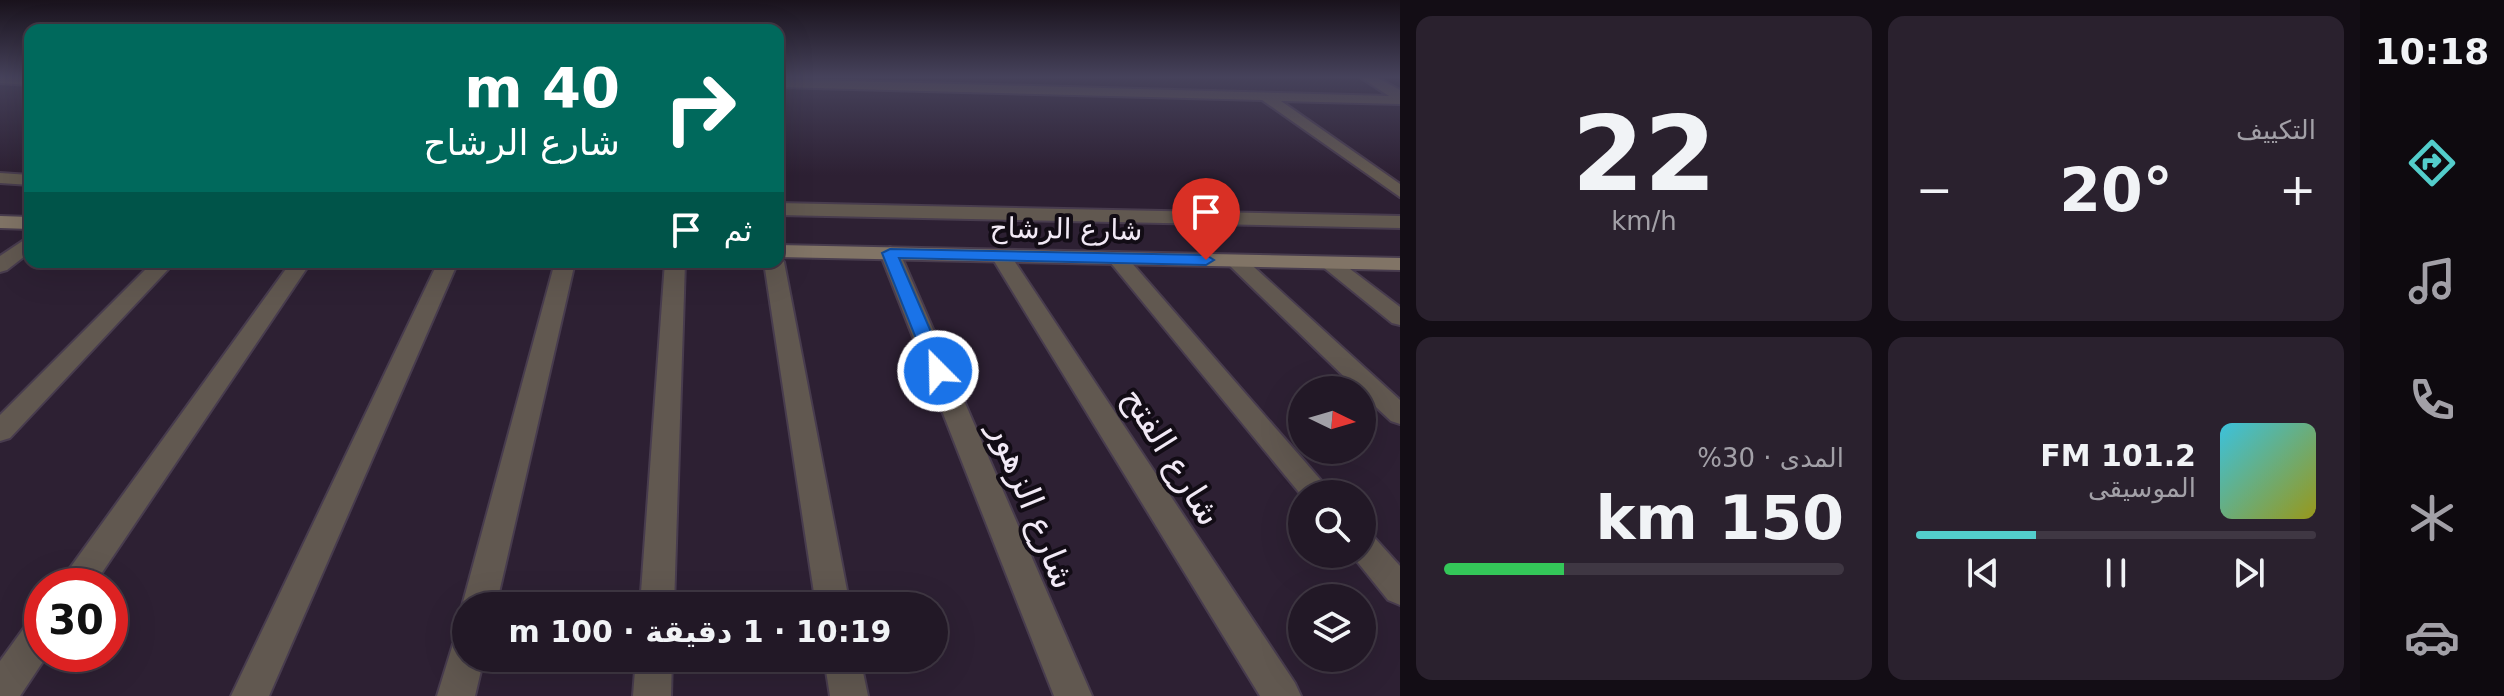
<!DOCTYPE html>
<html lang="ar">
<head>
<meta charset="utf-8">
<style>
  body { margin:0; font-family:"DejaVu Sans",Vazirmatn,sans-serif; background:#2a212e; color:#f1f3f6; direction:rtl; height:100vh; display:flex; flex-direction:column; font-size:30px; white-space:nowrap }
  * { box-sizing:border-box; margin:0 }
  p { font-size:26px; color:#a2a0a7 }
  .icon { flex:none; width:44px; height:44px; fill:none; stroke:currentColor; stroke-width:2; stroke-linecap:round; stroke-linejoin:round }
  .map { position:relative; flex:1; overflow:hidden; direction:ltr }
  .drawer { display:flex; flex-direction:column; gap:16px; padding:16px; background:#130d15; width:960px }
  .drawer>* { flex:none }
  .hud { position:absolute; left:24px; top:24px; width:760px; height:244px; border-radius:16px; box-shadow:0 8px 32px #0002,0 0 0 2px #3f3743; direction:rtl; background:#00695c; color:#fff; overflow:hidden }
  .needle { width:52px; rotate:95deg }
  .buttons { position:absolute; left:1288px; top:376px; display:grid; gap:16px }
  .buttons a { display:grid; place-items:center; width:88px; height:88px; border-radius:50%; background:#221826; box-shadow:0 8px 32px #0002,0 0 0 2px #3f3743; font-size:40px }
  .speed { position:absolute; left:24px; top:568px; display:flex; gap:16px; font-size:40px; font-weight:700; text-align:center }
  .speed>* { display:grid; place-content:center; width:104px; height:104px; border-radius:50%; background:#221826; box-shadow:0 8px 32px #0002,0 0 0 2px #3f3743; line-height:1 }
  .speed .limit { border:12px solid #d22; background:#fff; color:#111 }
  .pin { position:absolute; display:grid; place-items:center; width:68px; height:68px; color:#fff; margin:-82px -34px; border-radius:50% 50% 50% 0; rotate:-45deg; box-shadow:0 0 8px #0007 }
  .pin .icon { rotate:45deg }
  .me { position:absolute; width:88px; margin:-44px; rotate:337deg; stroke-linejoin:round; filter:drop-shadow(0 0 6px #0008) }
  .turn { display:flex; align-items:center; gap:28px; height:168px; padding:0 32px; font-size:36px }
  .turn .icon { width:104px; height:104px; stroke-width:2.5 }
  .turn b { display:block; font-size:56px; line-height:68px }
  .then { display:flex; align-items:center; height:76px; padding:0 32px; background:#0003; gap:16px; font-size:30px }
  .big { font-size:60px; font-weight:700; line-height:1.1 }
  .drawer .widget { flex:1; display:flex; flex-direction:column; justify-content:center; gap:12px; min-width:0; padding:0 28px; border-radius:16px; background:#2a212e }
  .drawer .dial { align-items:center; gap:0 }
  .dial b { font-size:104px; line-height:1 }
  .song { display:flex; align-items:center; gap:24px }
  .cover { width:96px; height:96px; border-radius:12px; background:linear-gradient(135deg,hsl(190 70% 55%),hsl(60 70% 35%)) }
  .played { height:8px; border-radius:4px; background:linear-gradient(90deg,#53cdcb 30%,#3f3743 30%) }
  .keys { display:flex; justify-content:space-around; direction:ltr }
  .heat { display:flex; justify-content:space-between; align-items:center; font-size:44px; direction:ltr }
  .charge { height:12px; border-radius:6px; background:linear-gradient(90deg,#34c759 30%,#3f3743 0) }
  .drawer .tiles { flex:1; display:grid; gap:16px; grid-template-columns:repeat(2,1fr) }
  .trip { position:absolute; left:452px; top:592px; width:496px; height:80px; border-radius:40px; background:#221826; box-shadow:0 8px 32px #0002,0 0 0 2px #3f3743; font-weight:700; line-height:80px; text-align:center; direction:rtl }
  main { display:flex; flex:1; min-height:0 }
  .menu { display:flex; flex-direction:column; width:144px; justify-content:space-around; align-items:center; background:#0e0a0f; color:#a2a0a7 }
  .menu .icon { width:56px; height:56px }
  .menu .active { color:#53cdcb }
  .menu b { font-size:36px; color:#f1f3f6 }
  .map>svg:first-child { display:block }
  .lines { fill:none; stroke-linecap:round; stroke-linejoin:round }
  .lane-casing { stroke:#483c4e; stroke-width:4 }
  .street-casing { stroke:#483c4e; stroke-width:4 }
  .secondary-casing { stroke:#483c4e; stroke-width:4 }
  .lane { fill:#615850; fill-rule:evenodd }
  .street { fill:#615850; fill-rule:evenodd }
  .secondary { fill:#817466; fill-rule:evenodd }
  .route { fill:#1a73e8; stroke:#114b97; stroke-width:2 }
  .labels { text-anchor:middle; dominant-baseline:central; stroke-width:8; stroke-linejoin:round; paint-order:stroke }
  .street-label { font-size:28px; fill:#f1e9f5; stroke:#120c15 }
  .near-street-label { font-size:34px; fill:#f1e9f5; stroke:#120c15 }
</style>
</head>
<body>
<main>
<nav class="menu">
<b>10:18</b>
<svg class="icon active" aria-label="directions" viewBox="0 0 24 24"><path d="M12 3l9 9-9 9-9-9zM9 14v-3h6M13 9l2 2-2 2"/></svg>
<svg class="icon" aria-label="music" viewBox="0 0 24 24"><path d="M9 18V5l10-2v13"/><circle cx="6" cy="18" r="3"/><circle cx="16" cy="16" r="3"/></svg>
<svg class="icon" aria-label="phone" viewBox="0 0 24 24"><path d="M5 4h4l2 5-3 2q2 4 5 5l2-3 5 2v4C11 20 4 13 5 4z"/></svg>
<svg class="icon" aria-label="climate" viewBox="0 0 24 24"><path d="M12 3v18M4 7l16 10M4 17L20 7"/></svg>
<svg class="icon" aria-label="car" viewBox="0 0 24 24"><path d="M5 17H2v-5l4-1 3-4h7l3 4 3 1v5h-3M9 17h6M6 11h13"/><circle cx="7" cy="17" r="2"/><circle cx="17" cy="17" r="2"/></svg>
</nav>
<section class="drawer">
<div class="tiles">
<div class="widget"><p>التكييف</p>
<div class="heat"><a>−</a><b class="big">20°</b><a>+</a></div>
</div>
<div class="widget dial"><b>22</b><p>km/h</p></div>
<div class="widget">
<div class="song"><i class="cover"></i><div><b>101.2 FM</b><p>الموسيقى</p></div></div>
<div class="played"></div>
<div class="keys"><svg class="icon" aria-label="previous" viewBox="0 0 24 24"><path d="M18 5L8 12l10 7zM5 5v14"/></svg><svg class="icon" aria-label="pause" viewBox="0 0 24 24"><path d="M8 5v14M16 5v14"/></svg><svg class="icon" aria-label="next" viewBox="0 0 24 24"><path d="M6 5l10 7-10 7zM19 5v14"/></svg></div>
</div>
<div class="widget"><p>المدى · 30%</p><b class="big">150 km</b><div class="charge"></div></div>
</div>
</section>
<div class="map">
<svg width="1400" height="696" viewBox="0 0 1400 696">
  <rect width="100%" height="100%" fill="#2d2033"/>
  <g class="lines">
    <defs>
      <polygon id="lane" points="0,77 30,79 30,85 0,83"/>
      <g id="street">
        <polygon points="1360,77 1376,77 1400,90 1400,104 1281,101 1400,184 1400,197 1262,100 778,87 778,79 1389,96"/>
        <polygon points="0,173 30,175 30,185 0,183"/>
        <polygon points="778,203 1400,216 1400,228 778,215"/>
        <polygon points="30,236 30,252 7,270 0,272 0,256"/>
        <polygon points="890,247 900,253 1092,696 1054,696 880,253"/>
        <polygon points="1001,250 1011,256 1295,683 1301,696 1260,696 991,256"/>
        <polygon points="1117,252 1124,254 1333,494 1302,496 1110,262 1107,258 1110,254"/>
        <polygon points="1236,255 1243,257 1400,400 1400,424 1391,421 1362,394 1362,390 1358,390 1229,265 1226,261"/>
        <polygon points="778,257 784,262 850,606 816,606 764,262 778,262"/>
        <polygon points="1330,257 1337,259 1400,307 1400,325 1392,323 1323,267 1320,263 1323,259"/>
        <polygon points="153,262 175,262 10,438 0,441 0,415"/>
        <polygon points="291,262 311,262 93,586 57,586"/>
        <polygon points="438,262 458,262 269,696 231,696"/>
        <polygon points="555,262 575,262 496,606 466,606 466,615 462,606"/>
        <polygon points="665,262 685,262 674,606 640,606"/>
        <polygon points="1362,532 1373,536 1400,566 1400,605 1388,600 1351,554 1362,554"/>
        <polygon points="42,616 42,654 48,654 20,696 0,696 0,661 29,621"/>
        <polygon points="466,639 466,658 484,658 475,696 437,696 453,644"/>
        <polygon points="636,658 672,658 671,696 633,696"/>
        <polygon points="824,658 860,658 868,696 830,696"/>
      </g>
      <g id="secondary">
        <polygon points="0,216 30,217 30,229 0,228"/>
        <polygon points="778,245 1400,258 1400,270 778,257"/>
      </g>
    </defs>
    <use href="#lane" class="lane-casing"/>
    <use href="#street" class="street-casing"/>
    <use href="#secondary" class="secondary-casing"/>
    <use href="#lane" class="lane"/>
    <use href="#street" class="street"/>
    <use href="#secondary" class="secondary"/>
  </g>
  <linearGradient id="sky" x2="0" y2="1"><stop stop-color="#19121c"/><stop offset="0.44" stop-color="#46425b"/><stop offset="1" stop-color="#46425b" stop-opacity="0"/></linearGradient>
  <rect width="1400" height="175" fill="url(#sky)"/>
  <polygon class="route" points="890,249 1206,255 1214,260 1206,265 899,258 948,371 938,377 929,371 882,253"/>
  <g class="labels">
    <g class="street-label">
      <text transform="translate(1066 229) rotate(1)">شارع الرشاح</text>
    </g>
    <g class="near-street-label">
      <text transform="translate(1172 456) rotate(58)">شارع الفتح</text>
      <text transform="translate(1033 505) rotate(68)">شارع الزهور</text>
    </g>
  </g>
</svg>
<div class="buttons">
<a><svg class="needle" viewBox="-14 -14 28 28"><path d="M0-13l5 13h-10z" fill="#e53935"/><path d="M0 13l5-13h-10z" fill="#a2a0a7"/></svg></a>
<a><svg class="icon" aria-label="search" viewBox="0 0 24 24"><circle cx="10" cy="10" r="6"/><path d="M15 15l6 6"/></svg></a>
<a><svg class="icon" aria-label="layers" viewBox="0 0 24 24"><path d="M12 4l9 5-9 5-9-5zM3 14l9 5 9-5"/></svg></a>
</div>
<div class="speed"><div class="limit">30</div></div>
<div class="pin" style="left:1206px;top:260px;background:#d93025"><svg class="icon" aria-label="arrive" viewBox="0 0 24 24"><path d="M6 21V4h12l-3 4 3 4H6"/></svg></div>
<svg class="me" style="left:938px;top:371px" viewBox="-20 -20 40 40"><circle r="17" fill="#1a73e8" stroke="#fff" stroke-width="3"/><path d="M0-11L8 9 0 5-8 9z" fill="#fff"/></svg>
<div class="trip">10:19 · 1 دقيقة · 100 m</div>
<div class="hud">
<div class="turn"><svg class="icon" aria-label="right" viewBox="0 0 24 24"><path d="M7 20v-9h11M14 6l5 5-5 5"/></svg><div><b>40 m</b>شارع الرشاح</div></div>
<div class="then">ثم<svg class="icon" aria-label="arrive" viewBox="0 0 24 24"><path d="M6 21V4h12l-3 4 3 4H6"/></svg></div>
</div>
</div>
</main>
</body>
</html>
